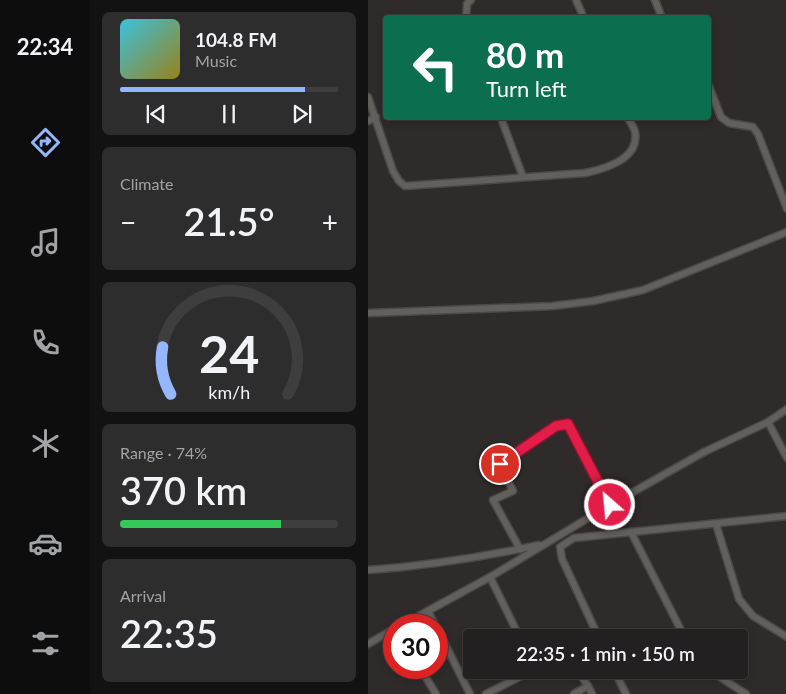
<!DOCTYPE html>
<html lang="en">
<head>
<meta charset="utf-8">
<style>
  body { margin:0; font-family:Lato,sans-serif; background:#2e2d2d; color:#f1f3f6; height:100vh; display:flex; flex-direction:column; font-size:19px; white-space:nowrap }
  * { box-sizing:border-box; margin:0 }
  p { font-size:16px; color:#a2a3a5 }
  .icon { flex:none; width:28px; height:28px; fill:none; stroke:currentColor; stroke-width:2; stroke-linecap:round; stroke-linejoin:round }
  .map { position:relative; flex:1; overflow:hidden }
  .drawer { display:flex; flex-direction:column; gap:12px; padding:12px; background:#131212; width:278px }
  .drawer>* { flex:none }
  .hud { position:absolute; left:15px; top:15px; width:328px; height:105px; border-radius:5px; box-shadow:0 2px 8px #0003,0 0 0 1px #3f3e3e; background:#0b6e4f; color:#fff; overflow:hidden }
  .speed { position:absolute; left:15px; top:614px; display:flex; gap:10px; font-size:25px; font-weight:700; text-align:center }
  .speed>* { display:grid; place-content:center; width:65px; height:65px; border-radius:50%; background:#222020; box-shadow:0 2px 8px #0003,0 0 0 1px #3f3e3e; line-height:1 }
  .speed .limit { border:8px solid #d22; background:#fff; color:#111 }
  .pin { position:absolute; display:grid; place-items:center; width:42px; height:42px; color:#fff; margin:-21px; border:2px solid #fff; border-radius:50%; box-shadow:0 1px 5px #0007 }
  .me { position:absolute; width:55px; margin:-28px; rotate:333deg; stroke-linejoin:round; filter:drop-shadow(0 0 4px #0008) }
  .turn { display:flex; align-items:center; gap:18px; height:105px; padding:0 20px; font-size:22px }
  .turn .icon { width:65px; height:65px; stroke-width:2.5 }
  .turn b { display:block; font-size:35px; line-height:42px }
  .big { font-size:38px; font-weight:600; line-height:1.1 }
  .drawer .card { flex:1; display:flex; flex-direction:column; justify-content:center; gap:8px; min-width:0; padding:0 18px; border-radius:8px; background:#2e2d2d }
  .drawer .dial { align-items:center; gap:0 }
  .dial svg { height:130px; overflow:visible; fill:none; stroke:#3f3e3e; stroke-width:7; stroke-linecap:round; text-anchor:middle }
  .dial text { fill:#f1f3f6; stroke:none }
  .song { display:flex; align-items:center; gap:15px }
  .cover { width:60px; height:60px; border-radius:8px; background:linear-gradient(135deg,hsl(190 70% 55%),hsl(50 70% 35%)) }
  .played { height:5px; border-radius:2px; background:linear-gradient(90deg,#95b6fd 85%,#3f3e3e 85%) }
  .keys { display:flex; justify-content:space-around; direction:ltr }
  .heat { display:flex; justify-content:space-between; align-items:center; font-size:28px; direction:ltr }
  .charge { height:8px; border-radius:4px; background:linear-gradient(90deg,#34c759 74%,#3f3e3e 0) }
  .trip { position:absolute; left:95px; top:629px; width:285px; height:50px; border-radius:5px; background:#222020; box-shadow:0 2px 8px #0003,0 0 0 1px #3f3e3e; font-weight:600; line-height:50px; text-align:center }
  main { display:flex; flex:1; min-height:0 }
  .tabs { display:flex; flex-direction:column; width:90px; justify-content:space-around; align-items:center; background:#0e0d0d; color:#a2a3a5 }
  .tabs .icon { width:35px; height:35px }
  .tabs .current { color:#95b6fd }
  .tabs b { font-size:22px; color:#f1f3f6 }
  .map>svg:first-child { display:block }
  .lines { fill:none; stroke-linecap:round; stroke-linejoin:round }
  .street-casing { stroke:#4b4947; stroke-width:9 }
  .street { stroke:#625f5d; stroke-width:6 }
  .route-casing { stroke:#92132f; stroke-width:12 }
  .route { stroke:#e11d48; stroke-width:9 }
</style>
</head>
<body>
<main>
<nav class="tabs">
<b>22:34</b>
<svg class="icon current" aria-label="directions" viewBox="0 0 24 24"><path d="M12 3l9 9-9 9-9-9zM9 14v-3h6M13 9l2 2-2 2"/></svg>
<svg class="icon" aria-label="music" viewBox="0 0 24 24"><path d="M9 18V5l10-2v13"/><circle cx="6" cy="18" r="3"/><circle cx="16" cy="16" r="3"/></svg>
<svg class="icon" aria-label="phone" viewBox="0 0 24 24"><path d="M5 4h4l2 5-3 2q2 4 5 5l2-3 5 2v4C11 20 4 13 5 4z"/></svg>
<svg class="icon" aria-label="climate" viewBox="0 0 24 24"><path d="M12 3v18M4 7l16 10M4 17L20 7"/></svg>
<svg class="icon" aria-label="car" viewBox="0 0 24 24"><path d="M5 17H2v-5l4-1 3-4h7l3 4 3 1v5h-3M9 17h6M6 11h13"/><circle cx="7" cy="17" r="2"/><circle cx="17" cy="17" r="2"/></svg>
<svg class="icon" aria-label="filters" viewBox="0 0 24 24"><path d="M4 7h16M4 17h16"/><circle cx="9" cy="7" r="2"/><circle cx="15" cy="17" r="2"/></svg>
</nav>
<section class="drawer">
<div class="card">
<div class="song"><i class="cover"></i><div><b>104.8 FM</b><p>Music</p></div></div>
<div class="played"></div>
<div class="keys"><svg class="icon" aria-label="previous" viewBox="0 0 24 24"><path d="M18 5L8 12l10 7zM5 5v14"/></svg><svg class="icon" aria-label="pause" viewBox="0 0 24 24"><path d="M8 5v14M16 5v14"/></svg><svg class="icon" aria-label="next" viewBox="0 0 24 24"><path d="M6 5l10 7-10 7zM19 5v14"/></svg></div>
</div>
<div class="card"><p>Climate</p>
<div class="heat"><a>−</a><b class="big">21.5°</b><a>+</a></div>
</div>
<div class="card dial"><svg viewBox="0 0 100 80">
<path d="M14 69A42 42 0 1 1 86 69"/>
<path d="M14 69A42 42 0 0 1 9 40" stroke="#95b6fd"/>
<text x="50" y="56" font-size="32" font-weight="700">24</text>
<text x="50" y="72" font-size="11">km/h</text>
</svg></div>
<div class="card"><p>Range · 74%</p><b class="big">370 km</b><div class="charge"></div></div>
<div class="card"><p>Arrival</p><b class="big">22:35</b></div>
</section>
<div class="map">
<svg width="419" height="694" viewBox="0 0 419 694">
  <rect width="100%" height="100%" fill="#2e2b2a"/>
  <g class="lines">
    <defs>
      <g id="street">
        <polyline points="208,0 216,18"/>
        <polyline points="287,0 294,18"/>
        <polyline points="98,18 99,4 103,0"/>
        <polyline points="340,84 353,117 361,123 385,127 390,134 419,209"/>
        <path d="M 0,97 L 25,171 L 31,181 L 37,186 L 217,173 C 236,169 272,159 267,132 C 266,127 262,122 260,118"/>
        <polyline points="133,118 155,177"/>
        <polyline points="0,121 8,117"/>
        <polyline points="0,313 185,306 225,301 275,290 419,232"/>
        <polyline points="400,422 419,458"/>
        <polyline points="348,524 371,599 385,616 419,637"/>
        <polyline points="263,532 317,638"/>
        <polyline points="152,549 125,500 145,491 132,464 188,427 200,424 242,505"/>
        <path d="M 0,570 C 57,566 114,557 171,545"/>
        <polyline points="122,577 152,638"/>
        <polyline points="60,611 67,625"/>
        <polyline points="34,625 122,577 242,505 336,452 400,422 419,409"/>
        <polyline points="69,628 102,694"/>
        <polyline points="231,638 194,559 192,547 206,538 419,516"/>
        <polyline points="0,644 26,629"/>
        <polyline points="52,668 68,694"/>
        <polyline points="209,670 220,686"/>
        <polyline points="246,670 258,694"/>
        <polyline points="341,670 378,694"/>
        <polyline points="118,694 165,670"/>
        <polyline points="206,694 220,686 224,694"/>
      </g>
    </defs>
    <use href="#street" class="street-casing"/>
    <use href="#street" class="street"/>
  </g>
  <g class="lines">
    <defs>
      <polyline id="route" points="132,464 188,426 200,424 242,505"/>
    </defs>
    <use href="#route" class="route-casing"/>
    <use href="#route" class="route"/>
  </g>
</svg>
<div class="speed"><div class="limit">30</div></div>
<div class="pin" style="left:132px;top:464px;background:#d93025"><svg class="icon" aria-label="arrive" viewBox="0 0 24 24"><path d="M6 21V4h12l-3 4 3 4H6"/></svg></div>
<svg class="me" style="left:242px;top:505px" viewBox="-20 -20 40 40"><circle r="17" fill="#e11d48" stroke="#fff" stroke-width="3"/><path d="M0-11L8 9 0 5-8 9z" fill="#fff"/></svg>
<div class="trip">22:35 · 1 min · 150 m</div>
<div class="hud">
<div class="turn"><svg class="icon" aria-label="left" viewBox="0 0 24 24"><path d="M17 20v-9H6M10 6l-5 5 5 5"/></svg><div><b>80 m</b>Turn left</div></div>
</div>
</div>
</main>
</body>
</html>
